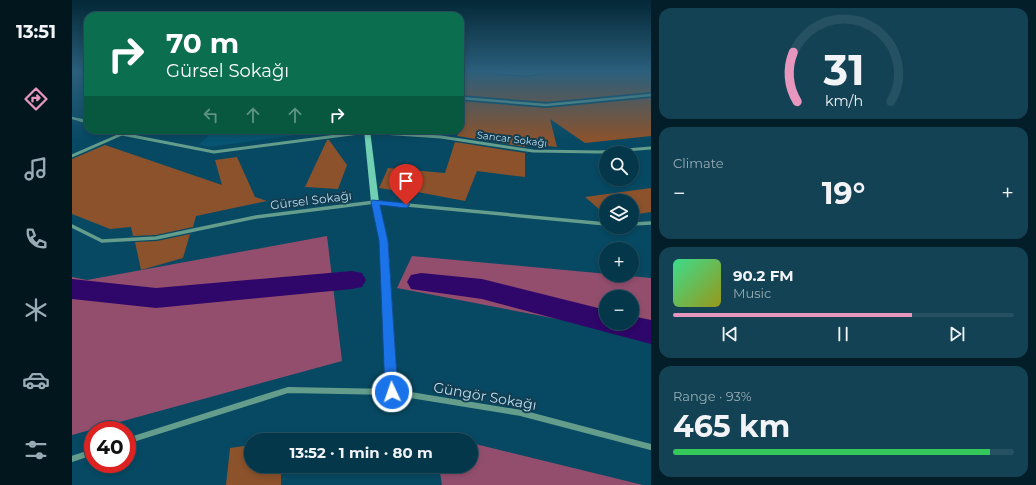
<!DOCTYPE html>
<html lang="en">
<head>
<meta charset="utf-8">
<style>
  body { margin:0; font-family:Montserrat,sans-serif; background:#134254; color:#f1f3f6; height:100vh; display:flex; flex-direction:column; font-size:15px; white-space:nowrap }
  * { box-sizing:border-box; margin:0 }
  p { font-size:13px; color:#97acb5 }
  .icon { flex:none; width:22px; height:22px; fill:none; stroke:currentColor; stroke-width:2; stroke-linecap:round; stroke-linejoin:round }
  .map { position:relative; flex:1; overflow:hidden }
  .side { display:flex; flex-direction:column; gap:8px; padding:8px; background:#031e29; width:385px }
  .side>* { flex:none }
  .guide { position:absolute; left:12px; top:12px; width:380px; height:122px; border-radius:12px; box-shadow:0 2px 6px #0003,0 0 0 1px #265162; background:#0b6e4f; color:#fff; overflow:hidden }
  .fabs { position:absolute; left:527px; top:146px; display:grid; gap:8px }
  .fabs a { display:grid; place-items:center; width:40px; height:40px; border-radius:50%; background:#05374a; box-shadow:0 2px 6px #0003,0 0 0 1px #265162; font-size:20px }
  .speed { position:absolute; left:12px; top:421px; display:flex; gap:8px; font-size:20px; font-weight:700; text-align:center }
  .speed>* { display:grid; place-content:center; width:52px; height:52px; border-radius:50%; background:#05374a; box-shadow:0 2px 6px #0003,0 0 0 1px #265162; line-height:1 }
  .speed .limit { border:6px solid #d22; background:#fff; color:#111 }
  .pin { position:absolute; display:grid; place-items:center; width:34px; height:34px; color:#fff; margin:-41px -17px; border-radius:50% 50% 50% 0; rotate:-45deg; box-shadow:0 0 4px #0007 }
  .pin .icon { rotate:45deg }
  .me { position:absolute; width:44px; margin:-22px; rotate:357deg; stroke-linejoin:round; filter:drop-shadow(0 0 3px #0008) }
  .turn { display:flex; align-items:center; gap:14px; height:84px; padding:0 16px; font-size:18px }
  .turn .icon { width:52px; height:52px; stroke-width:2.5 }
  .turn b { display:block; font-size:28px; line-height:34px }
  .lanes { display:flex; align-items:center; height:38px; padding:0 16px; background:#0003; justify-content:center; gap:20px; direction:ltr }
  .lanes .off { opacity:.35 }
  .big { font-size:30px; font-weight:700; line-height:1.1 }
  .side .tile { flex:1; display:flex; flex-direction:column; justify-content:center; gap:6px; min-width:0; padding:0 14px; border-radius:12px; background:#134254 }
  .side .dial { align-items:center; gap:0 }
  .dial svg { height:104px; overflow:visible; fill:none; stroke:#265162; stroke-width:7; stroke-linecap:round; text-anchor:middle }
  .dial text { fill:#f1f3f6; stroke:none }
  .song { display:flex; align-items:center; gap:12px }
  .cover { width:48px; height:48px; border-radius:6px; background:linear-gradient(135deg,hsl(150 70% 55%),hsl(60 70% 35%)) }
  .played { height:4px; border-radius:2px; background:linear-gradient(90deg,#e797bd 70%,#265162 70%) }
  .keys { display:flex; justify-content:space-around; direction:ltr }
  .heat { display:flex; justify-content:space-between; align-items:center; font-size:22px; direction:ltr }
  .charge { height:6px; border-radius:3px; background:linear-gradient(90deg,#34c759 93%,#265162 0) }
  .trip { position:absolute; left:172px; top:433px; width:234px; height:40px; border-radius:20px; background:#05374a; box-shadow:0 2px 6px #0003,0 0 0 1px #265162; font-weight:700; line-height:40px; text-align:center }
  main { display:flex; flex:1; min-height:0 }
  .menu { display:flex; flex-direction:column; width:72px; justify-content:space-around; align-items:center; background:#02161e; color:#97acb5 }
  .menu .icon { width:28px; height:28px }
  .menu .current { color:#e797bd }
  .menu b { font-size:18px; color:#f1f3f6 }
  .map>svg:first-child { display:block }
  .built { fill:#075572 }
  .green { fill:#934e6e; fill-rule:evenodd }
  .lines { fill:none; stroke-linecap:round; stroke-linejoin:round }
  .canal { fill:#2f0669; fill-rule:evenodd }
  .building { fill:#8b522c }
  .street-far3 { stroke:#649d8b; stroke-width:2.5 }
  .street-far2 { stroke:#649d8b; stroke-width:3 }
  .street-far1 { stroke:#649d8b; stroke-width:3.5 }
  .street { stroke:#649d8b; stroke-width:6 }
  .secondary { fill:#71d0b3; fill-rule:evenodd }
  .route { fill:#1a73e8; stroke:#114b97 }
  .labels { text-anchor:middle; dominant-baseline:central; stroke-width:4; stroke-linejoin:round; paint-order:stroke }
  .far-street-label { font-size:10px; fill:#badef1; stroke:#143d50 }
  .street-label { font-size:12px; fill:#badef1; stroke:#143d50 }
  .near-street-label { font-size:14px; fill:#badef1; stroke:#143d50 }
</style>
</head>
<body>
<main>
<nav class="menu">
<b>13:51</b>
<svg class="icon current" aria-label="directions" viewBox="0 0 24 24"><path d="M12 3l9 9-9 9-9-9zM9 14v-3h6M13 9l2 2-2 2"/></svg>
<svg class="icon" aria-label="music" viewBox="0 0 24 24"><path d="M9 18V5l10-2v13"/><circle cx="6" cy="18" r="3"/><circle cx="16" cy="16" r="3"/></svg>
<svg class="icon" aria-label="phone" viewBox="0 0 24 24"><path d="M5 4h4l2 5-3 2q2 4 5 5l2-3 5 2v4C11 20 4 13 5 4z"/></svg>
<svg class="icon" aria-label="climate" viewBox="0 0 24 24"><path d="M12 3v18M4 7l16 10M4 17L20 7"/></svg>
<svg class="icon" aria-label="car" viewBox="0 0 24 24"><path d="M5 17H2v-5l4-1 3-4h7l3 4 3 1v5h-3M9 17h6M6 11h13"/><circle cx="7" cy="17" r="2"/><circle cx="17" cy="17" r="2"/></svg>
<svg class="icon" aria-label="filters" viewBox="0 0 24 24"><path d="M4 7h16M4 17h16"/><circle cx="9" cy="7" r="2"/><circle cx="15" cy="17" r="2"/></svg>
</nav>
<div class="map">
<svg width="579" height="485" viewBox="0 0 579 485">
  <rect width="100%" height="100%" fill="#074963"/>
  <polygon class="built" points="142,130 259,130 137,147 127,145"/>
  <g class="green">
    <polygon points="255,236 270,361 0,435 0,277 15,280"/>
    <path d="M 340,256 L 579,278 L 579,337 L 325,288 ZM 534,297 L 560,297 L 560,323 L 534,323 Z"/>
    <polygon points="399,443 571,485 370,485 367,466 399,466"/>
  </g>
  <g class="lines">
    <g class="canal">
      <polygon points="280,271 290,273 294,280 290,287 280,289 84,308 0,299 0,279 84,288"/>
      <polygon points="349,273 410,279 534,310 534,323 560,323 560,316 579,320 579,344 410,299 339,289 335,282 339,275"/>
    </g>
  </g>
  <g class="building">
    <polygon points="388,72 420,72 423,75 454,77 469,75 472,72 579,72 579,92 474,102 388,95"/>
    <polygon points="579,98 579,136 513,143 478,119 485,147 453,143 453,147 385,136 388,130 388,101 474,108"/>
    <polygon points="255,140 257,140 275,165 266,189 233,187"/>
    <polygon points="383,142 453,153 453,177 405,171 393,201 340,191 340,193 307,188 316,168 373,173"/>
    <polygon points="33,145 150,185 143,160 165,157 183,197 195,201 124,216 121,227 84,235 61,236 59,227 38,229 0,214 0,159"/>
    <polygon points="579,188 579,212 560,215 560,201 534,201 534,215 513,197"/>
    <polygon points="118,234 111,258 69,270 63,242 85,241"/>
    <polygon points="179,445 179,466 209,466 209,485 154,485 158,448"/>
  </g>
  <g class="lines">
    <g class="street-far3">
      <polyline points="423,72 454,74 469,72"/>
      <polyline points="388,98 474,105 579,95"/>
      <polyline points="0,118 12,121"/>
    </g>
    <g class="street-far2">
      <polyline points="8,120 16,122"/>
      <polyline points="40,130 50,134 142,152 295,132 369,137 461,151 528,152 579,148"/>
      <polyline points="0,156 50,134"/>
    </g>
    <g class="street-far1">
      <polyline points="560,224 579,223"/>
      <polyline points="0,226 30,241 84,238 184,217 303,202 534,224"/>
    </g>
    <g class="street">
      <polyline points="55,441 216,390 320,392 449,413 579,447"/>
      <polyline points="0,459 21,452"/>
    </g>
    <polygon class="secondary" points="292,130 298,130 307,202 316,241 326,392 324,395 320,397 316,395 314,392 308,241 299,202"/>
  </g>
  <linearGradient id="sky" x2="0" y2="1"><stop stop-color="#042836"/><stop offset="0.51" stop-color="#2b5f7c"/><stop offset="1" stop-color="#2b5f7c" stop-opacity="0"/></linearGradient>
  <rect width="579" height="140" fill="url(#sky)"/>
  <polygon class="route" points="300,200 334,203 338,205 334,208 308,205 316,241 326,392 324,396 320,398 315,396 313,392 307,241 299,202"/>
  <g class="labels">
    <g class="far-street-label">
      <text transform="translate(440 139) rotate(7)">Sancar Sokağı</text>
    </g>
    <g class="street-label">
      <text transform="translate(239 200) rotate(-7)">Gürsel Sokağı</text>
    </g>
    <g class="near-street-label">
      <text transform="translate(413 396) rotate(10)">Güngör Sokağı</text>
    </g>
  </g>
</svg>
<div class="fabs">
<a><svg class="icon" aria-label="search" viewBox="0 0 24 24"><circle cx="10" cy="10" r="6"/><path d="M15 15l6 6"/></svg></a>
<a><svg class="icon" aria-label="layers" viewBox="0 0 24 24"><path d="M12 4l9 5-9 5-9-5zM3 14l9 5 9-5"/></svg></a>
<a>+</a>
<a>−</a>
</div>
<div class="speed"><div class="limit">40</div></div>
<div class="pin" style="left:334px;top:205px;background:#d93025"><svg class="icon" aria-label="arrive" viewBox="0 0 24 24"><path d="M6 21V4h12l-3 4 3 4H6"/></svg></div>
<svg class="me" style="left:320px;top:392px" viewBox="-20 -20 40 40"><circle r="17" fill="#1a73e8" stroke="#fff" stroke-width="3"/><path d="M0-11L8 9 0 5-8 9z" fill="#fff"/></svg>
<div class="trip">13:52 · 1 min · 80 m</div>
<div class="guide">
<div class="turn"><svg class="icon" aria-label="right" viewBox="0 0 24 24"><path d="M7 20v-9h11M14 6l5 5-5 5"/></svg><div><b>70 m</b>Gürsel Sokağı</div></div>
<div class="lanes"><svg class="icon off" aria-label="left" viewBox="0 0 24 24"><path d="M17 20v-9H6M10 6l-5 5 5 5"/></svg><svg class="icon off" aria-label="ahead" viewBox="0 0 24 24"><path d="M12 20V5M6 11l6-6 6 6"/></svg><svg class="icon off" aria-label="ahead" viewBox="0 0 24 24"><path d="M12 20V5M6 11l6-6 6 6"/></svg><svg class="icon" aria-label="right" viewBox="0 0 24 24"><path d="M7 20v-9h11M14 6l5 5-5 5"/></svg></div>
</div>
</div>
<section class="side">
<div class="tile dial"><svg viewBox="0 0 100 80">
<path d="M14 69A42 42 0 1 1 86 69"/>
<path d="M14 69A42 42 0 0 1 11 31" stroke="#e797bd"/>
<text x="50" y="56" font-size="32" font-weight="700">31</text>
<text x="50" y="72" font-size="11">km/h</text>
</svg></div>
<div class="tile"><p>Climate</p>
<div class="heat"><a>−</a><b class="big">19°</b><a>+</a></div>
</div>
<div class="tile">
<div class="song"><i class="cover"></i><div><b>90.2 FM</b><p>Music</p></div></div>
<div class="played"></div>
<div class="keys"><svg class="icon" aria-label="previous" viewBox="0 0 24 24"><path d="M18 5L8 12l10 7zM5 5v14"/></svg><svg class="icon" aria-label="pause" viewBox="0 0 24 24"><path d="M8 5v14M16 5v14"/></svg><svg class="icon" aria-label="next" viewBox="0 0 24 24"><path d="M6 5l10 7-10 7zM19 5v14"/></svg></div>
</div>
<div class="tile"><p>Range · 93%</p><b class="big">465 km</b><div class="charge"></div></div>
</section>
</main>
</body>
</html>
